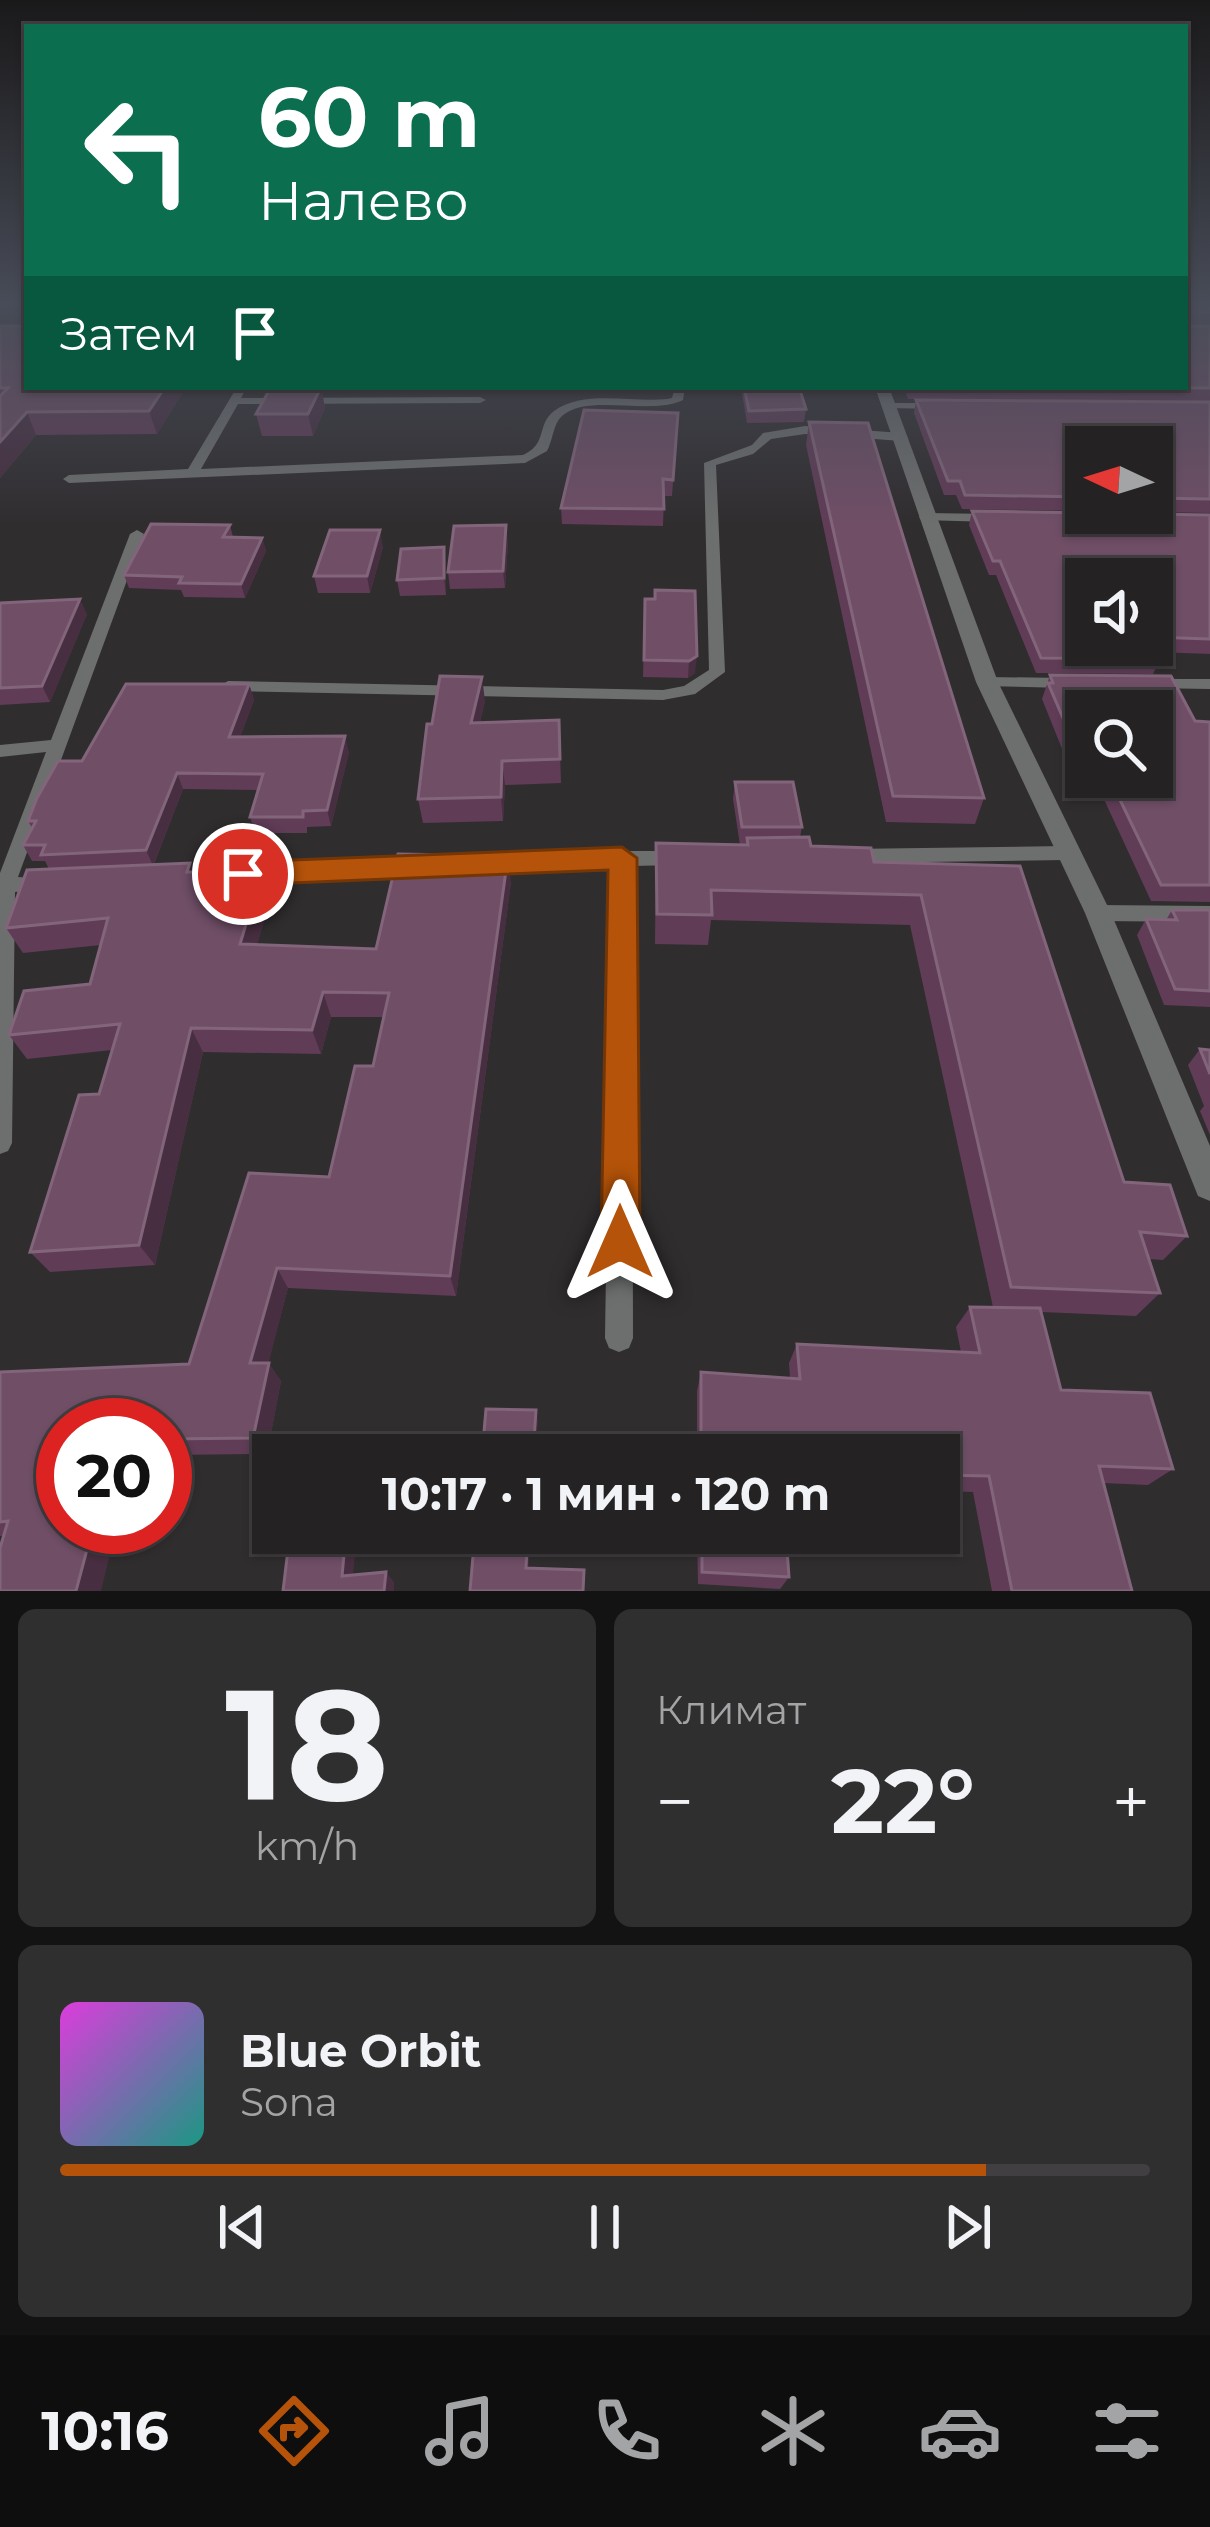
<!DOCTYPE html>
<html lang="ru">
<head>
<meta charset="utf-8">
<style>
  body { margin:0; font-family:Montserrat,sans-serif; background:#302f30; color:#f1f3f6; height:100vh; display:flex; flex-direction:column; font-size:45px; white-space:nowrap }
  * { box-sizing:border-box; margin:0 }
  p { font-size:39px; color:#a3a4a6 }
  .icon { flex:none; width:66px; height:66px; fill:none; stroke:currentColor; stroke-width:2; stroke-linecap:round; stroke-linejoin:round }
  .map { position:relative; height:1591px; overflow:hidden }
  .panel { display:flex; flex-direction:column; gap:18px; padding:18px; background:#141313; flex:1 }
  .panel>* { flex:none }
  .hud { position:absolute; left:24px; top:24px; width:1164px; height:366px; border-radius:0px; box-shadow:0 3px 9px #0004,0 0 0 3px #413f41; background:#0b6e4f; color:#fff; overflow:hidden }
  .needle { width:78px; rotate:274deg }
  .tools { position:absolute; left:1065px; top:426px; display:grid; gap:24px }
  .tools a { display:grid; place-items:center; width:108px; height:108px; border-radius:0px; background:#242223; box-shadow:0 3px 9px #0004,0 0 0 3px #413f41; font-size:60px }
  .speed { position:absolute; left:36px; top:1398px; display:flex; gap:24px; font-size:60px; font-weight:700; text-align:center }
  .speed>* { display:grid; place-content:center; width:156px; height:156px; border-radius:50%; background:#242223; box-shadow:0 3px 9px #0004,0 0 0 3px #413f41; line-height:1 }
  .speed .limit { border:18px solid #d22; background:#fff; color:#111 }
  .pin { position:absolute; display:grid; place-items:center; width:102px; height:102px; color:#fff; margin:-51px; border:6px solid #fff; border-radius:50%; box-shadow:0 3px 12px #0007 }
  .me { position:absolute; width:132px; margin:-66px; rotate:0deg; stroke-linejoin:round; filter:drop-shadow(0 0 9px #0008) }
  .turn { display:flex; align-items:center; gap:42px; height:252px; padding:0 36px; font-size:54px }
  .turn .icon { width:156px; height:156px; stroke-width:2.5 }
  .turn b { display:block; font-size:84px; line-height:102px }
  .then { display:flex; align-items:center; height:114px; padding:0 36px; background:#0003; gap:24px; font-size:45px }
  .big { font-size:90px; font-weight:700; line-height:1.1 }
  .panel .card { flex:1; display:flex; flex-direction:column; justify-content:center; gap:18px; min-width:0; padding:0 42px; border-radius:18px; background:#302f30 }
  .panel .dial { align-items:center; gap:0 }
  .dial b { font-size:156px; line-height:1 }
  .song { display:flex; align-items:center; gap:36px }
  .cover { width:144px; height:144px; border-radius:18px; background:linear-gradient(135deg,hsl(300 70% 55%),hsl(170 70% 35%)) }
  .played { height:12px; border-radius:6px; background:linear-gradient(90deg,#b45309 85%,#413f41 85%) }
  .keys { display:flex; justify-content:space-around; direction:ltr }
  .heat { display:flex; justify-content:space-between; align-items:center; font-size:66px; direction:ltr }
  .panel .tiles { flex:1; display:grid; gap:18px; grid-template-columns:1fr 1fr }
  .card:last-child { grid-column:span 2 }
  .trip { position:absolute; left:252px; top:1434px; width:708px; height:120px; border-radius:0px; background:#242223; box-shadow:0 3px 9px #0004,0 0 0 3px #413f41; font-weight:700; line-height:120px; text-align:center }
  .tabs { display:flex; height:192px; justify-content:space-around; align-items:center; background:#0e0e0e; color:#a3a4a6 }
  .tabs .icon { width:84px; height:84px }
  .tabs .current { color:#b45309 }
  .tabs b { font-size:54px; color:#f1f3f6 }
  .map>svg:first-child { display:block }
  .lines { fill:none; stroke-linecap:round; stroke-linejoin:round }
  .service { fill:#6d6f6e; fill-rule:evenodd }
  .minor { fill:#6d6f6e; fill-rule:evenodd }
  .wall { fill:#603c57; fill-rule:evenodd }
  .shaded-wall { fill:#472e40 }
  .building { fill:#6f4e66; stroke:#82657a; stroke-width:3 }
  .route { fill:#b45309; stroke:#753606; stroke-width:3 }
</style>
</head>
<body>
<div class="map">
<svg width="1210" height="1591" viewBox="0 0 1210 1591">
  <rect width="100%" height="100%" fill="#302d2f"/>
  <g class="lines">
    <g class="service">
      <path d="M 237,387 L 247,387 L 241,398 L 480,397 L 486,400 L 480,403 L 238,404 L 201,469 L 523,455 C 548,444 536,425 554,411 C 583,389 633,403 667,399 L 672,398 L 675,387 L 685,387 L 683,400 C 650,416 588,393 562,416 C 553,424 553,440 547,451 L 525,463 L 69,483 L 63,479 L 69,475 L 188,469 Z"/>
      <polygon points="889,403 939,403 945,406 939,409 885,408 883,406"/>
      <polygon points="805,426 902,433 908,437 902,441 805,434 771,439 753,454 716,465 725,672 695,694 663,700 228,691 220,686 228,681 663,690 684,686 709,670 704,463 752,445 763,433"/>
      <polygon points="926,513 993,514 1000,518 993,522 921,520 919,517"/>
      <polygon points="137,530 144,534 18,877 48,879 51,884 48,889 15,892 12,1143 8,1151 0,1154 0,873 46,752 0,757 0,745 51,740 130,534"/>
      <polygon points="987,677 1066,678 1074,683 1066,688 981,686 979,682"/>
      <polygon points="1154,679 1210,679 1210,689 1148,688 1146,684"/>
      <polygon points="1065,846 1072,848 1074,853 1072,858 1065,860 848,863 841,861 838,856 841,851 848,849"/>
      <polygon points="622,851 677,851 684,853 687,858 684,863 677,865 632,866 633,1338 629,1348 619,1352 609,1348 605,1338 612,867 488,869 481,867 478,862 481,857 488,855"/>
      <polygon points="419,858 426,860 429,865 426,870 419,872 243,881 236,879 233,874 236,869 243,867"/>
      <polygon points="1098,905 1210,906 1210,922 1098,921 1091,919 1088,913 1091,907"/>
    </g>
    <polygon class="minor" points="875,387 889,387 998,682 1111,913 1210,1146 1210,1201 1198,1196 1085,913 976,682"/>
  </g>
  <g class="wall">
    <polygon points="1185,302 1210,302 1210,324 1186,323 1190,326 1210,326 1210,401 908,399 904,387 1185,387"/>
    <polygon points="0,326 186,387 157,434 36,435 0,478"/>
    <polygon points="271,387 335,387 332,393 322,393 325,408 313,436 262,436 256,414"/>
    <polygon points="741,387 799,387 806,409 804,422 747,423"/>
    <polygon points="916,400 1210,402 1210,513 1152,512 1152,447 1086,447 1086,511 962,509 956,495 944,495 914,413"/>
    <polygon points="678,413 672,496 664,496 663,526 562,524 561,508"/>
    <polygon points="809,422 984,798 975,824 886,822 806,445"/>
    <path d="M 972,511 L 1210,515 L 1210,654 L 1156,652 L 1160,659 L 1153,674 L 1036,673 L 996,575 L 989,575 L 969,525 ZM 1152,579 L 1152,645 L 1086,645 Z"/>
    <polygon points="230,525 233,537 262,538 266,551 245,598 184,597 181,590 129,588 124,575"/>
    <polygon points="508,542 505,588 450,589 448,572"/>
    <polygon points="383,547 370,593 318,593 314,576"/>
    <polygon points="446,564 446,595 400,596 397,580"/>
    <polygon points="645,599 655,599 695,673 688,678 643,677"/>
    <polygon points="0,603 87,614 50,702 0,705"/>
    <path d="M 1050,675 L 1195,721 L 1210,722 L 1210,902 L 1151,901 L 1096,782 L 1075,781 L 1042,699 ZM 1086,711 L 1152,777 L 1086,777 Z"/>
    <polygon points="249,684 254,700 240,737 349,752 331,826 307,827 307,833 255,833 250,817 258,790 183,789 154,864 194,872 262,872 271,898 257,944 376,949 511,882 456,1296 288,1288 268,1363 281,1381 267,1454 165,1455 165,1425 63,1425 63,1527 135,1527 134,1529 0,1536 0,1372 189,1364 329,1177 373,1066 383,1017 331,1017 321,1054 203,1052 155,1265 50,1272 30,1252 99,1094 112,1050 27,1059 9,1035 90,984 101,945 23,953 6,928 49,869 45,861 32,861 23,845 32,828 28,821 82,761"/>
    <polygon points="485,701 480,722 559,720 561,783 505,785 503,821 423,823 418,799 432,724"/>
    <polygon points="735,782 802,827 800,837 811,846 874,862 1020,866 1124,1182 1187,1236 1163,1260 1149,1259 1160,1293 1136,1316 1041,1312 1061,1390 1173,1469 1148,1485 1103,1483 1132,1591 992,1591 973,1492 939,1491 939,1455 697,1455 697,1391 701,1372 790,1378 789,1363 797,1344 961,1352 956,1327 970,1307 993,1307 910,925 711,920 708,945 655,944 656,843 740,845 733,799"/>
    <polygon points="1172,910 1210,910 1210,1007 1164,1005 1137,935 1146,919 1166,920"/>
    <polygon points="1200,1049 1210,1050 1210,1135 1200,1111 1204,1106 1188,1065"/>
    <polygon points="697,1533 920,1533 922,1544 908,1557 787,1549 789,1577 780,1589 698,1584"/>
  </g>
  <g class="shaded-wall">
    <polygon points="165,387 186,387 157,434 149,411"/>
    <polygon points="321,387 325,408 313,436 308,414"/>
    <polygon points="27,412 36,435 0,478 0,442"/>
    <polygon points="506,525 508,542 505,588 503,571"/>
    <polygon points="380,530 383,547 370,593 367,576"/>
    <polygon points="262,538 266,551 245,598 241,584"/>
    <polygon points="444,547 446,564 446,595 444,578"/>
    <polygon points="80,599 87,614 50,702 42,686"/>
    <polygon points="697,656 695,673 688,678 689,661"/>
    <polygon points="482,677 485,701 474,746 471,723"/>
    <polygon points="249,684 254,700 234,753 229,737"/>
    <polygon points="345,736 349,752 331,826 327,810"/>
    <polygon points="502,761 505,785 503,821 501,797"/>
    <polygon points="177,773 183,789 153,866 146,850"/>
    <polygon points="508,856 511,882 456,1296 450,1276"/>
    <polygon points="262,872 271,898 250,969 240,944"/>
    <polygon points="323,992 331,1017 321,1054 312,1030"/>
    <polygon points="191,1028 203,1052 155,1265 139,1245"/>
    <polygon points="277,1268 288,1288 264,1381 250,1363"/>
    <polygon points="269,1363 281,1381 267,1454 253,1438"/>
    <polygon points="536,1410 538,1421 536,1455 533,1455"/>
    <polygon points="93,1527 111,1527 116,1530 101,1591 76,1591"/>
    <polygon points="346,1533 357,1533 352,1586 342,1576"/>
    <polygon points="528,1533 531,1533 528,1576 526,1568"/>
    <polygon points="386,1572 394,1582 394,1591 384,1591"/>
  </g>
  <g class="building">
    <polygon points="1185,302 1210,302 1210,312 1190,311 1185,321 1190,326 1210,326 1210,388 1059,387 1185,387"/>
    <polygon points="0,326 27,326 27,387 165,387 149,411 27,412 0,442 0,396 8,388 0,388"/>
    <polygon points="271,387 321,387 308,414 256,414"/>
    <polygon points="744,387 799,387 806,409 749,411"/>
    <polygon points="916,400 1210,402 1210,499 1152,498 1152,447 1086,447 1086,497 965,495 960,481 948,481"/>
    <polygon points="584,410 678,413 673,480 663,479 664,509 561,508"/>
    <polygon points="809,422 868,423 984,798 893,796"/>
    <polygon points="972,511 1210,515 1210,639 1152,637 1152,579 1086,579 1086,645 1152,644 1160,659 1041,658 1000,561 993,561"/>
    <polygon points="151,524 230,525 223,537 262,538 241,584 179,583 182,577 124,575"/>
    <polygon points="506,525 503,571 448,572 454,526"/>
    <polygon points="330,530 380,530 367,576 314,576"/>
    <polygon points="444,547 444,578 397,580 401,549"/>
    <polygon points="655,590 695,591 697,656 689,661 644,660 645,599 655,599"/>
    <polygon points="80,599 42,686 0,688 0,603"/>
    <polygon points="1050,675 1171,676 1195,721 1210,722 1210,885 1161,885 1109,777 1152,777 1152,711 1086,711 1086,765 1083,765 1048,683 1053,683"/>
    <polygon points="440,676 482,677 471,723 559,720 560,759 502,761 501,797 418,799 427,724 432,724"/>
    <polygon points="126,684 249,684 229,737 345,736 327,810 303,811 303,817 250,817 263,774 177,773 146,850 41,855 45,845 23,845 36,821 28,821 37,798 58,761 82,761"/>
    <polygon points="735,782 793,782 802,827 742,827"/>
    <polygon points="809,837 811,846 871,848 874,862 1020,866 1124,1182 1170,1185 1187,1236 1140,1232 1160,1293 1011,1287 921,895 711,890 712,915 657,914 656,843 748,845 747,838"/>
    <polygon points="398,854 508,856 450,1276 277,1268 250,1363 269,1363 253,1438 165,1439 165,1425 63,1425 63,1527 93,1527 76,1591 0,1591 0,1548 8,1521 0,1522 0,1372 189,1364 249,1173 329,1177 355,1066 373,1066 389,993 323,992 312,1030 191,1028 139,1245 30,1252 79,1095 99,1094 120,1024 9,1035 24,991 90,984 108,918 6,928 27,870 190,863 187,872 262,872 240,944 376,949"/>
    <polygon points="1172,910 1210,910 1210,991 1175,989 1146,919 1177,920"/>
    <polygon points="1200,1049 1210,1050 1210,1074"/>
    <polygon points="970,1307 1040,1308 1061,1390 1150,1393 1173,1469 1099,1466 1132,1591 1012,1591 989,1476 939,1475 939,1455 701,1455 701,1372 800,1379 797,1344 980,1353"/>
    <polygon points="486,1409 536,1410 533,1455 482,1455"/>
    <polygon points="290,1533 346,1533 342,1576 386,1572 384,1591 283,1591"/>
    <polygon points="475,1533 528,1533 526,1568 584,1570 583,1591 470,1591"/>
    <polygon points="702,1533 920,1533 922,1544 786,1535 789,1577 702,1572"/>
  </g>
  <linearGradient id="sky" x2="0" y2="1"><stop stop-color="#1a191a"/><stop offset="0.58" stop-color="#484c58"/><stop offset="1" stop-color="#484c58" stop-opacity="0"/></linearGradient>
  <rect width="1210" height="525" fill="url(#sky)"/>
  <polygon class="route" points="622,847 637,858 640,1242 634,1256 620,1261 606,1256 601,1242 608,870 243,885 233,881 228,874 233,866 243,862"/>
</svg>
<div class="tools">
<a><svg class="needle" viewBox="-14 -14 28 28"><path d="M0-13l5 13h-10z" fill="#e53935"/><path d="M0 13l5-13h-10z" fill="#a3a4a6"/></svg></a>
<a><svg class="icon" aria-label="sound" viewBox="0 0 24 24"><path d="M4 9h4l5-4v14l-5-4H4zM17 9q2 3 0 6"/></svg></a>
<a><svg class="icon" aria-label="search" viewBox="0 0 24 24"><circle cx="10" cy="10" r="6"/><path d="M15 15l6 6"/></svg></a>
</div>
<div class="speed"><div class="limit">20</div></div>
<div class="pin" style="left:243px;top:874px;background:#d93025"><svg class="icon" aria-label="arrive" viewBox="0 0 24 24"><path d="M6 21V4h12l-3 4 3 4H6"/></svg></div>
<svg class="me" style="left:620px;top:1242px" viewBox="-20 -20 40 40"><path d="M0-17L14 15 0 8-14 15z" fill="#b45309" stroke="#fff" stroke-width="4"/></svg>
<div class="trip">10:17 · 1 мин · 120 m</div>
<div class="hud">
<div class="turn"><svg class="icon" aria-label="left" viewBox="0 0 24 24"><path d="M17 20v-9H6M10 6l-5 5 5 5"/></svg><div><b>60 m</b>Налево</div></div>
<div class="then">Затем<svg class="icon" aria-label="arrive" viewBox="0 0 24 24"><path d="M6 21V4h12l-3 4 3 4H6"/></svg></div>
</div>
</div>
<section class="panel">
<div class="tiles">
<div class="card dial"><b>18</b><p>km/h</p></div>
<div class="card"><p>Климат</p>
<div class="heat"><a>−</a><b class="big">22°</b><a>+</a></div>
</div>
<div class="card">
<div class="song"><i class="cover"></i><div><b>Blue Orbit</b><p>Sona</p></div></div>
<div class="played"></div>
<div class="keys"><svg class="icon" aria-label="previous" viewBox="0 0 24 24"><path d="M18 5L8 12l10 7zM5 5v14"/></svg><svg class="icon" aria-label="pause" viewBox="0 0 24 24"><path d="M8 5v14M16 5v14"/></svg><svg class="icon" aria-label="next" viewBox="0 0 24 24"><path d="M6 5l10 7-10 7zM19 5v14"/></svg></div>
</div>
</div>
</section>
<nav class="tabs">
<b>10:16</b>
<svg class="icon current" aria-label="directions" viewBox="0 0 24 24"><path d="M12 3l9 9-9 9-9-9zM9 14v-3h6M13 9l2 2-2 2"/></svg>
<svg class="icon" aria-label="music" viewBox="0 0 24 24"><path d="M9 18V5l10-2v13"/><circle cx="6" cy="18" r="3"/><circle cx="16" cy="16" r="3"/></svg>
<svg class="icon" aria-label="phone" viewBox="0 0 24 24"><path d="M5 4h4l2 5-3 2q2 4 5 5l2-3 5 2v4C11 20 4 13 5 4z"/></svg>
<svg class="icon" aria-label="climate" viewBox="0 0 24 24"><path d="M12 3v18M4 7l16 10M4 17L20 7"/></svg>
<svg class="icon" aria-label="car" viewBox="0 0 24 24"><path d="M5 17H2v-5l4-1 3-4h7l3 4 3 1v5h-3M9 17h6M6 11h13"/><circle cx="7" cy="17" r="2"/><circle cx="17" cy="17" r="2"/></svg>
<svg class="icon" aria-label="filters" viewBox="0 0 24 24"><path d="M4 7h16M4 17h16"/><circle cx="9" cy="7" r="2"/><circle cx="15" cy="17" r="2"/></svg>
</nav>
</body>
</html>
